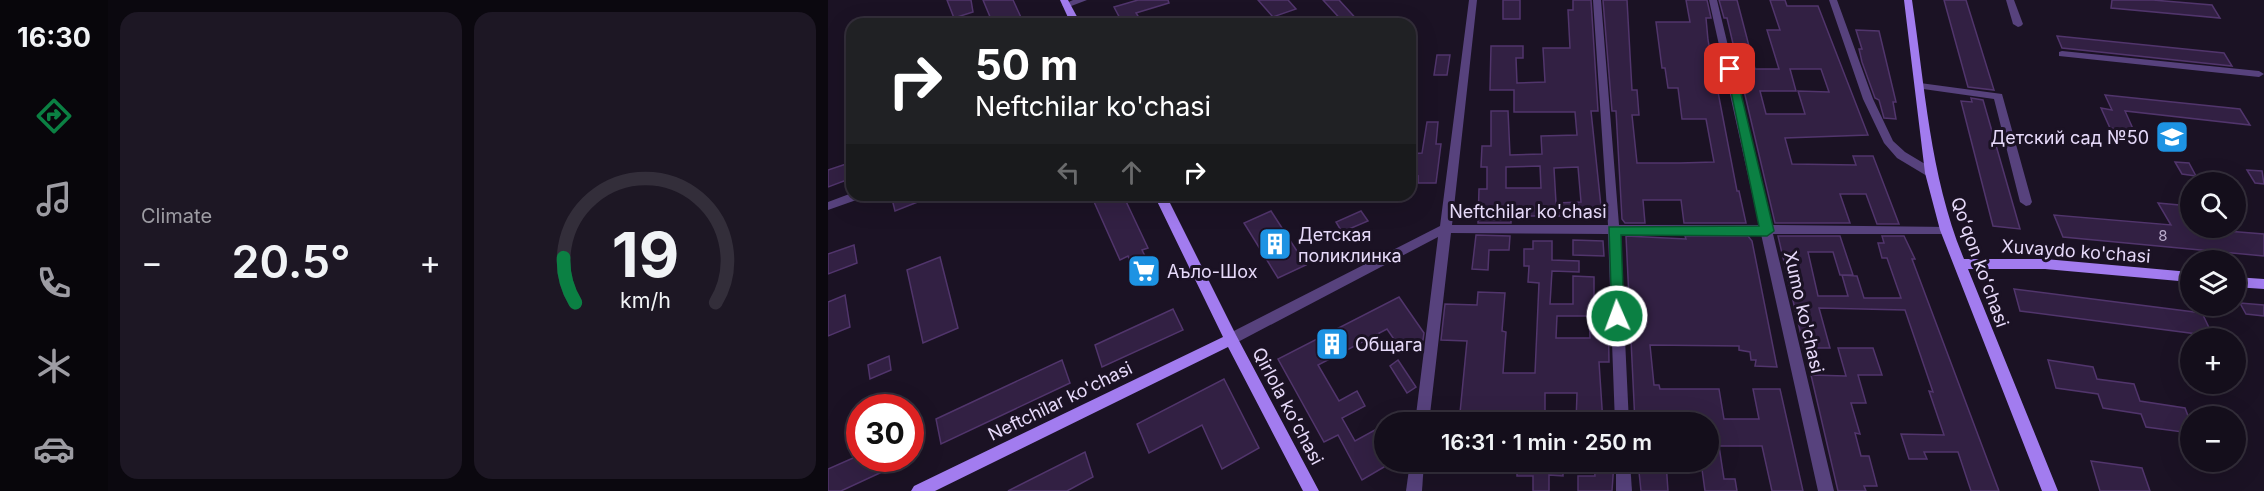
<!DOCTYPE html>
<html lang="en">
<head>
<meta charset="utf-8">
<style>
  body { margin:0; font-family:Inter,sans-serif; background:#1d1724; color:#f1f3f6; height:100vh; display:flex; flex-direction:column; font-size:22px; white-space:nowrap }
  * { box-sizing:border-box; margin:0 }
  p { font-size:20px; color:#9d9ca3 }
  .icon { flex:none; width:33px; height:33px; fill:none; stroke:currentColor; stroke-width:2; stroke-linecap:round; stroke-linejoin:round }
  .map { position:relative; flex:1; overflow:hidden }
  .details { display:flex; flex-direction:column; gap:12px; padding:12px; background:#0b080f; width:720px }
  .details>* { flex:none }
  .banner { position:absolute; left:18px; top:18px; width:570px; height:183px; border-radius:18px; box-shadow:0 6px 24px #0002,0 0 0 2px #332e3a; background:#202124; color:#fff; overflow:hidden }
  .tools { position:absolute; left:1352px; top:172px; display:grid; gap:12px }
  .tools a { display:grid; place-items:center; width:66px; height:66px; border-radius:50%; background:#140e1b; box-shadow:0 6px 24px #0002,0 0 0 2px #332e3a; font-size:30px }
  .speed { position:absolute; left:18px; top:394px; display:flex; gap:12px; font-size:30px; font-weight:700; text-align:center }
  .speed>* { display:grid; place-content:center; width:78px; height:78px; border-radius:50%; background:#140e1b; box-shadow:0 6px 24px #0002,0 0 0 2px #332e3a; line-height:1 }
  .speed .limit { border:9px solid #d22; background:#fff; color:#111 }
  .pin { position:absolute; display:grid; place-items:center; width:51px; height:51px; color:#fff; margin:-26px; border-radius:12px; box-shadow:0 3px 9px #0006 }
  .me { position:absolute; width:66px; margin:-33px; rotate:358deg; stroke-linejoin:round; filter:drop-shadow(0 0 4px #0008) }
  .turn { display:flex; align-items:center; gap:21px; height:126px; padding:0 30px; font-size:27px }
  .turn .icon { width:78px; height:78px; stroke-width:2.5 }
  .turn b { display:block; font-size:42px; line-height:51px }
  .lanes { display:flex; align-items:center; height:57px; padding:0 30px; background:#0003; justify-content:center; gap:30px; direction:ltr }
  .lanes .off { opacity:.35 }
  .big { font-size:45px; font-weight:600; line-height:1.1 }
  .details .tile { flex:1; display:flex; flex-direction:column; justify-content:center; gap:9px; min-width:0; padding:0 21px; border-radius:18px; background:#1d1724 }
  .details .dial { align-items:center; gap:0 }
  .dial svg { height:156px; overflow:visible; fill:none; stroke:#332e3a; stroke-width:7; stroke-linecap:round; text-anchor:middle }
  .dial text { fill:#f1f3f6; stroke:none }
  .heat { display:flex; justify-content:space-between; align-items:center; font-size:33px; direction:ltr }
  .details .tiles { flex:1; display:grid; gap:12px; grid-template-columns:repeat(2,1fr) }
  .trip { position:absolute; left:546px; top:412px; width:345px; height:60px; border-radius:30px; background:#140e1b; box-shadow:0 6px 24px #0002,0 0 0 2px #332e3a; font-weight:600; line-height:60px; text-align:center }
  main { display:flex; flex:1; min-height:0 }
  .dock { display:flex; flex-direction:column; width:108px; justify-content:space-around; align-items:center; background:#08060b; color:#9d9ca3 }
  .dock .icon { width:42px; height:42px }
  .dock .on { color:#0b8043 }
  .dock b { font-size:27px; color:#f1f3f6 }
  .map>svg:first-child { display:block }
  .building { fill:#322043; stroke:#51356c; stroke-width:1.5; fill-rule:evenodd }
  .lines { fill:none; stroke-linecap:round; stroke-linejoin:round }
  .street { fill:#57427d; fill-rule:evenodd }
  .secondary { fill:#a27cef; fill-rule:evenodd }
  .route { fill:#0b8043; stroke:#07532c; stroke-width:1.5 }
  .labels { text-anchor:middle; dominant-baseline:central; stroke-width:6; stroke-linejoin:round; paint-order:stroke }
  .number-label { font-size:15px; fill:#baaccc }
  .poi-label { font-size:18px; fill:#e7dafa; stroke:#1b1224; text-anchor:start }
  .street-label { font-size:18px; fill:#e7dafa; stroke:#1b1224 }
</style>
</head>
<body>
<main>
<nav class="dock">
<b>16:30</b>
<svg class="icon on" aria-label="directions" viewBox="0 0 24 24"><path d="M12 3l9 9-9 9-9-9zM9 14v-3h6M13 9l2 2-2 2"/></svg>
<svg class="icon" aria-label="music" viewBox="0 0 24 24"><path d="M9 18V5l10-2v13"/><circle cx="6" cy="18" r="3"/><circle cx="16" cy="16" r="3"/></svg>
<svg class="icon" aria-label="phone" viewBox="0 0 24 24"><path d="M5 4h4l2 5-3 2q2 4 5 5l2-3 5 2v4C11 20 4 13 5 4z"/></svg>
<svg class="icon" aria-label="climate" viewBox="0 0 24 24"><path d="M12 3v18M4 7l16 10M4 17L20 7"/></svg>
<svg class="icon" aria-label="car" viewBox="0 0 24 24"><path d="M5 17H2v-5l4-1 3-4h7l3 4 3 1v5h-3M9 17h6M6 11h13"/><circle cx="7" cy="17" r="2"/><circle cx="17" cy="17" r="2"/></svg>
</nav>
<section class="details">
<div class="tiles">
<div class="tile"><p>Climate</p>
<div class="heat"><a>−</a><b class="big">20.5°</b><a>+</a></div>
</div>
<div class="tile dial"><svg viewBox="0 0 100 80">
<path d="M14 69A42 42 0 1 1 86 69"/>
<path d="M14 69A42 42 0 0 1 8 46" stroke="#0b8043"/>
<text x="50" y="56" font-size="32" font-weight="700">19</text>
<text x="50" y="72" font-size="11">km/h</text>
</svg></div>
</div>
</section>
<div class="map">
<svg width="1436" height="491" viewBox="0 0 1436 491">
  <rect width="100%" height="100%" fill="#1b1224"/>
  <g class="building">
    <polygon points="119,0 143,0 145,12 126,18"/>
    <polygon points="155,0 185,0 196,24 165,24"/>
    <polygon points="310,0 340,0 341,3 308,13 312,19 295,24 286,7"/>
    <polygon points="430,0 460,0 468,9 445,17"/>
    <polygon points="495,0 511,0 533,24 517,24"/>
    <rect x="675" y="0" width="17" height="19"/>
    <path d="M 745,0 L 763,0 L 770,111 L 763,111 L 774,216 L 683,216 L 683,223 L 650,223 L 651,189 L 659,189 L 659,167 L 653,167 L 654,146 L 663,146 L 663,111 L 680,111 L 682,155 L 714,154 L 713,136 L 749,135 L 747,112 L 686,112 L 686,90 L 662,90 L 663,46 L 695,46 L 695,58 L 688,58 L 689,83 L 717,82 L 715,48 L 742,48 L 740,10 L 745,10 ZM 712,166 L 713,188 L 678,188 L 678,167 ZM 750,167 L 753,202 L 728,203 L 726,168 Z"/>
    <polygon points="775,0 799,0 804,90 809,90 811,115 804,115 809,163 852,163 886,162 878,119 854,119 850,88 840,88 837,68 834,68 828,22 862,22 858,0 879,0 883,18 878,18 880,40 909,191 911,191 918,223 856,223 853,200 815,200 817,223 797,223 794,219 788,111 784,111"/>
    <path d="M 891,0 L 909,0 L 927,69 L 951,69 L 939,30 L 952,30 L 942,0 L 957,0 L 959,6 L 990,6 L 1040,135 L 957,138 L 964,164 L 1028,165 L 1025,156 L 1045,156 L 1071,224 L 1049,224 L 1038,194 L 1012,194 L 1022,223 L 947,223 L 899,18 L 896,18 ZM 962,69 L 993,69 L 1001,92 L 970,91 L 977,114 L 938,114 L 932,91 L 968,91 Z"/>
    <polygon points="1116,0 1138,0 1166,90 1140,87"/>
    <polygon points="1284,0 1325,0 1384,5 1392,18 1283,8"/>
    <polygon points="1028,30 1051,31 1068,102 1065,102 1068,119 1056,118 1051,100 1047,98 1034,62 1031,49 1034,49"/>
    <polygon points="1229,36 1396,53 1404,66 1234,48"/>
    <polygon points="609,55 622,55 619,75 606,75"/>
    <polygon points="1277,95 1412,109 1422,125 1297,111 1306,131 1282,128 1273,108 1284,110"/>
    <polygon points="1143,98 1155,100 1192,229 1165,226 1133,101 1144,102"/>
    <polygon points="599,122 610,122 608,144 613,144 608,183 590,183 590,176 582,178 582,154 594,153"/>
    <polygon points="24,162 24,178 0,187 0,170"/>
    <polygon points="1347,162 1361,163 1368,176 1354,174"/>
    <polygon points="1419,170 1434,171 1436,184 1427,183"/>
    <polygon points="63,195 105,195 105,196 67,211"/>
    <polygon points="263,195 295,195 320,248 314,250 327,276 312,283 300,256 292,260"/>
    <polygon points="1330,203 1362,206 1362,228 1436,234 1436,256 1235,237 1226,215 1343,225"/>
    <polygon points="443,211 478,265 450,278 416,223"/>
    <polygon points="533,211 540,221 514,232 508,222"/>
    <polygon points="648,235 682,236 681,250 661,250 660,270 644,269"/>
    <polygon points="798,236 858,239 857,236 920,236 924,241 949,367 927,366 928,360 923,360 922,352 911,350 911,346 822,345 826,385 831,385 832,389 891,389 896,419 931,419 925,389 952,389 975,491 944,491 934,446 891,446 896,479 907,479 909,491 877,491 873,462 880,462 880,423 807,423"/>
    <polygon points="950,236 1012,236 1025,275 1012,275 1005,252 980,252 990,296 1020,296 1014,275 1029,276 1036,298 1073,298 1059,258 1054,258 1050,243 1056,243 1054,236 1076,236 1087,259 1084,259 1171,491 1143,491 1130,452 1096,452 1099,459 1081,459 1073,434 1116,435 1101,391 1105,392 1077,310 991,308 1002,348 976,348"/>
    <polygon points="745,240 775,241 776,256 745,255"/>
    <path d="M 705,241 L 724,241 L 724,260 L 751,261 L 751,272 L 724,271 L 722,304 L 745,304 L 745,276 L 766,277 L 766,305 L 780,305 L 781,362 L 771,362 L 775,423 L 748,423 L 749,393 L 717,393 L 717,423 L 631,423 L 639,341 L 613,340 L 617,304 L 649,305 L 650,292 L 677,293 L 674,331 L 678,332 L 675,373 L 707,373 L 711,283 L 700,282 L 701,266 L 696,266 L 696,249 L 705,249 ZM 729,316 L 761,316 L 762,338 L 728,338 Z"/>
    <polygon points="26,245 29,263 0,274 0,254"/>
    <polygon points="112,257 130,328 95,343 79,270"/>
    <polygon points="1186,289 1374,313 1385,336 1192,311"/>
    <polygon points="17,295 22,327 0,336 0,302"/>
    <polygon points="571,297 596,333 595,340 574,351 559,329 490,365 511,401 529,391 537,406 514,418 527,441 556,425 556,467 534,480 510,435 496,442 450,359"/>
    <polygon points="1412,303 1436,305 1436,316 1418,314"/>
    <polygon points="345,309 355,330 274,367 267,345"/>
    <polygon points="1010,348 1045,348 1054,375 1030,375 1038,403 1023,403 1032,434 1027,433 1033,456 1041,456 1049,486 1036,486 1038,491 1010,491 983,375 1018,376"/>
    <polygon points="61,356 63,370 42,379 40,365"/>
    <polygon points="234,360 242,383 113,444 108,419"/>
    <polygon points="570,360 588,387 579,393 562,366"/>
    <polygon points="1220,360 1265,367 1269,379 1306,384 1312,401 1357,408 1362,421 1362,433 1318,427 1313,414 1275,408 1270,394 1228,388"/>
    <polygon points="396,379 431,448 394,469 374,425 321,453 309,424"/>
    <polygon points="257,452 265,477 239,491 180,491"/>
    <polygon points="32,455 32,459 82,459 13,491 0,491 0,469"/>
    <polygon points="1263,461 1314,468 1322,491 1272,491"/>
    <polygon points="689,462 735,462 735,476 721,475 721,491 705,491 705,476 689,476"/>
    <polygon points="766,462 786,462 784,491 750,491 750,476 767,476"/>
    <polygon points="810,462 838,462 840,491 813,491"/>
  </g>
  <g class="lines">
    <g class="street">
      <polygon points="245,0 259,0 238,8 234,5"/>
      <polygon points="641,0 649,0 624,225 780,225 765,0 773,0 791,225 931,225 881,0 889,0 943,225 1122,227 1124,230 1122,233 1118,234 945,234 1006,491 990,491 933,234 792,234 801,423 787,423 780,234 623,233 601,423 587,423 610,237 408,343 403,345 398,343 396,339 398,335 612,226"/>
      <polygon points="1001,0 1009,0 1045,99 1065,141 1077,152 1107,170 1109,173 1107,176 1099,176 1069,158 1056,143 1035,99"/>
      <polygon points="1178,0 1186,0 1195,24 1193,26 1190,27 1185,24"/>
      <polygon points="1234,51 1431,71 1436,74 1431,77 1231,56 1231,52"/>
      <polygon points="1092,83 1174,94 1204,202 1202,205 1198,206 1192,202 1166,99 1088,88 1088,84"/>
      <polygon points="24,193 24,195 36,195 34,198 0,210 0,202"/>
      <polygon points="582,462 596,462 594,491 578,491"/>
      <polygon points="788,462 802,462 804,491 788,491"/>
    </g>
    <g class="secondary">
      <polygon points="232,0 240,0 253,24 243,24"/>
      <path d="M 1076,0 L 1084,0 C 1097,87 1102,177 1136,259 L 1217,259 L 1362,272 L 1362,282 L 1217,269 L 1140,269 L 1230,491 L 1214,491 L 1112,230 L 1097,173 Z"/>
      <polygon points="326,195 338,195 408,335 491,491 475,491 400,347 107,491 83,491 86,486 395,337"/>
      <polygon points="1407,277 1436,279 1436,289 1407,287"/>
    </g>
  </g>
  <polygon class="route" points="898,67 907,69 946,231 939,236 793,235 796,316 789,322 784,320 781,227 931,226"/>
  <defs>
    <symbol id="school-square" viewBox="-11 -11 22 22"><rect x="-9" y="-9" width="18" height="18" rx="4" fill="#1d93e3" stroke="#1b1224"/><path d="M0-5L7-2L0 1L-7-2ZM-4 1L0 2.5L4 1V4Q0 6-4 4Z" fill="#fff"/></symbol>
    <symbol id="building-square" viewBox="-11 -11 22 22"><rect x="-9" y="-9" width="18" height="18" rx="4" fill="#1d93e3" stroke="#1b1224"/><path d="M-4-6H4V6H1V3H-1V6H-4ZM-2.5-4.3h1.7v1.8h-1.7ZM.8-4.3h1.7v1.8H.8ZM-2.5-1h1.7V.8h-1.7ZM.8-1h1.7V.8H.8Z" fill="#fff"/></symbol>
    <symbol id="supermarket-square" viewBox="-11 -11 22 22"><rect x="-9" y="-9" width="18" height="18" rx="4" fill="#1d93e3" stroke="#1b1224"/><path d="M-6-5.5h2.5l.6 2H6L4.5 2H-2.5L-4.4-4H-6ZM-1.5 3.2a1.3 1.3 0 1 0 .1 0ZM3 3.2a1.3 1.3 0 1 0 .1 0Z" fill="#fff"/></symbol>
  </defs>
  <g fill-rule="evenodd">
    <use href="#school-square" x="1325" y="118" width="38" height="38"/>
    <use href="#building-square" x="428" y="225" width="38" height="38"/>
    <use href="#supermarket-square" x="297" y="252" width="38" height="38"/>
    <use href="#building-square" x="485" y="325" width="38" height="38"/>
  </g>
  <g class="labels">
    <g class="number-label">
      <text x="1335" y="235">8</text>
    </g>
    <g class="poi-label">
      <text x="1321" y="137" text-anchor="end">Детский сад №50</text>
      <text x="470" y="234">Детская<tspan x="470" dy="21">поликлинка</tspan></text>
      <text x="339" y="271">Аъло-Шох</text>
      <text x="527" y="344">Общага</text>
    </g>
    <g class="street-label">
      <text x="700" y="211">Neftchilar ko'chasi</text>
      <text transform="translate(1248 251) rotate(4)">Xuvaydo ko'chasi</text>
      <text transform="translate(1152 262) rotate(70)">Qoʻqon koʻchasi</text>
      <text transform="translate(976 312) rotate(77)">Xumo ko'chasi</text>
      <text transform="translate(232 401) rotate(-26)">Neftchilar ko'chasi</text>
      <text transform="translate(460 406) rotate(62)">Qirlola koʻchasi</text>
    </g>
  </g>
</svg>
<div class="tools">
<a><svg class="icon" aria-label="search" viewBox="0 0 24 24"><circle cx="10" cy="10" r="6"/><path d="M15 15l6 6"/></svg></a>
<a><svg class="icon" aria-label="layers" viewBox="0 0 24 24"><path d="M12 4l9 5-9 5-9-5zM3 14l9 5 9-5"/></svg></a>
<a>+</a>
<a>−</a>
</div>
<div class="speed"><div class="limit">30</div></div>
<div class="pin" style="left:902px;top:69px;background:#d93025"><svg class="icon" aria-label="arrive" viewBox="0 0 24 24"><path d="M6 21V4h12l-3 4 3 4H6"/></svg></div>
<svg class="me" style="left:789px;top:316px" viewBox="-20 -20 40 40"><circle r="17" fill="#0b8043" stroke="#fff" stroke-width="3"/><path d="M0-11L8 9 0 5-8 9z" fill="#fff"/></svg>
<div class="trip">16:31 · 1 min · 250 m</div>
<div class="banner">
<div class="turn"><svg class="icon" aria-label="right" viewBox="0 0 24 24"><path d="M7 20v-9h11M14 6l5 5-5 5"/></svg><div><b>50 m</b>Neftchilar ko'chasi</div></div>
<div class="lanes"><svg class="icon off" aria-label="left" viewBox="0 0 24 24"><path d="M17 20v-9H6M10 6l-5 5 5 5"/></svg><svg class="icon off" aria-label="ahead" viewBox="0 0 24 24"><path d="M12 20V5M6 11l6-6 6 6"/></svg><svg class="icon" aria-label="right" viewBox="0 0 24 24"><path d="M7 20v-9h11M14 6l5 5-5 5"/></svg></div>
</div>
</div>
</main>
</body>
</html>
